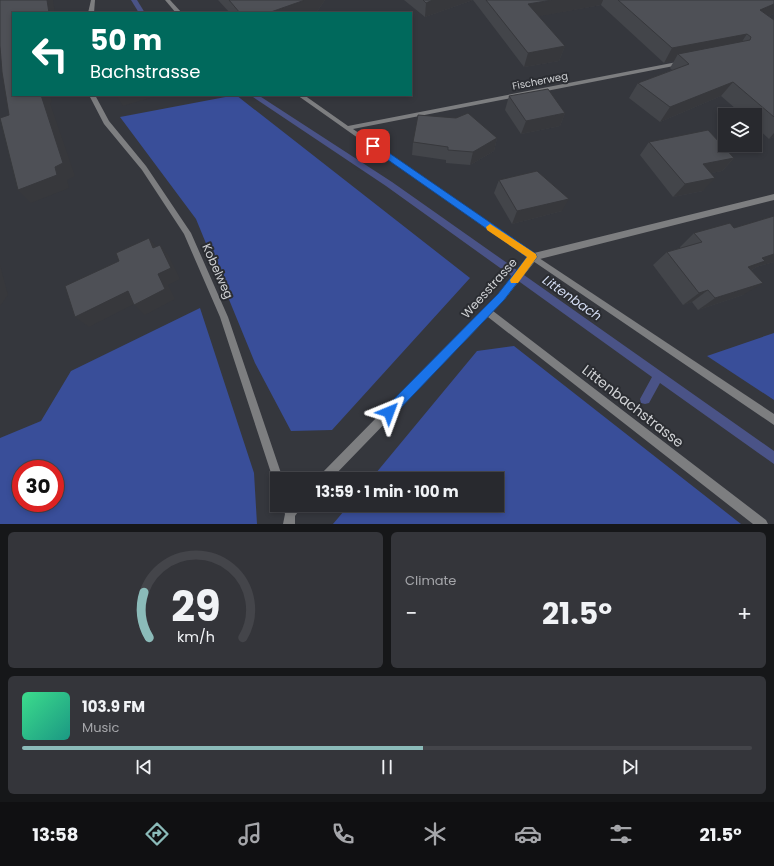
<!DOCTYPE html>
<html lang="en">
<head>
<meta charset="utf-8">
<style>
  body { margin:0; font-family:Poppins,sans-serif; background:#34353a; color:#f1f3f6; height:100vh; display:flex; flex-direction:column; font-size:15px; white-space:nowrap }
  * { box-sizing:border-box; margin:0 }
  p { font-size:13px; color:#a5a6aa }
  .icon { flex:none; width:22px; height:22px; fill:none; stroke:currentColor; stroke-width:2; stroke-linecap:round; stroke-linejoin:round }
  .map { position:relative; height:524px; overflow:hidden }
  .sheet { display:flex; flex-direction:column; gap:8px; padding:8px; background:#161719; flex:1 }
  .sheet>* { flex:none }
  .banner { position:absolute; left:12px; top:12px; width:400px; height:84px; border-radius:0px; box-shadow:0 2px 6px #0003,0 0 0 1px #44454a; background:#00695c; color:#fff; overflow:hidden }
  .fabs { position:absolute; left:718px; top:108px; display:grid; gap:8px }
  .fabs a { display:grid; place-items:center; width:44px; height:44px; border-radius:0px; background:#28292e; box-shadow:0 2px 6px #0003,0 0 0 1px #44454a; font-size:20px }
  .speed { position:absolute; left:12px; top:460px; display:flex; gap:8px; font-size:20px; font-weight:700; text-align:center }
  .speed>* { display:grid; place-content:center; width:52px; height:52px; border-radius:50%; background:#28292e; box-shadow:0 2px 6px #0003,0 0 0 1px #44454a; line-height:1 }
  .speed .limit { border:6px solid #d22; background:#fff; color:#111 }
  .pin { position:absolute; display:grid; place-items:center; width:34px; height:34px; color:#fff; margin:-17px; border-radius:8px; box-shadow:0 2px 6px #0006 }
  .me { position:absolute; width:44px; margin:-22px; rotate:44deg; stroke-linejoin:round; filter:drop-shadow(0 0 3px #0008) }
  .turn { display:flex; align-items:center; gap:14px; height:84px; padding:0 12px; font-size:18px }
  .turn .icon { width:52px; height:52px; stroke-width:2.5 }
  .turn b { display:block; font-size:28px; line-height:34px }
  .big { font-size:30px; font-weight:700; line-height:1.1 }
  .sheet .card { flex:1; display:flex; flex-direction:column; justify-content:center; gap:6px; min-width:0; padding:0 14px; border-radius:6px; background:#34353a }
  .sheet .dial { align-items:center; gap:0 }
  .dial svg { height:104px; overflow:visible; fill:none; stroke:#44454a; stroke-width:7; stroke-linecap:round; text-anchor:middle }
  .dial text { fill:#f1f3f6; stroke:none }
  .song { display:flex; align-items:center; gap:12px }
  .cover { width:48px; height:48px; border-radius:6px; background:linear-gradient(135deg,hsl(150 70% 55%),hsl(170 70% 35%)) }
  .played { height:4px; border-radius:2px; background:linear-gradient(90deg,#8bbbb9 55%,#44454a 55%) }
  .keys { display:flex; justify-content:space-around; direction:ltr }
  .heat { display:flex; justify-content:space-between; align-items:center; font-size:22px; direction:ltr }
  .sheet .tiles { flex:1; display:grid; gap:8px; grid-template-columns:1fr 1fr }
  .card:last-child { grid-column:span 2 }
  .trip { position:absolute; left:270px; top:472px; width:234px; height:40px; border-radius:0px; background:#28292e; box-shadow:0 2px 6px #0003,0 0 0 1px #44454a; font-weight:700; line-height:40px; text-align:center }
  .menu { display:flex; height:64px; justify-content:space-around; align-items:center; background:#101012; color:#a5a6aa }
  .menu .icon { width:28px; height:28px }
  .menu .active { color:#8bbbb9 }
  .menu b { font-size:18px; color:#f1f3f6 }
  .map>svg:first-child { display:block }
  .green { fill:#394e99; fill-rule:evenodd }
  .lines { fill:none; stroke-linecap:round; stroke-linejoin:round }
  .stream { fill:#4a5387; fill-rule:evenodd }
  .service { fill:#7d7e80; fill-rule:evenodd }
  .minor { fill:#7d7e80; fill-rule:evenodd }
  .wall { fill:#43454a }
  .shaded-wall { fill:#37383c }
  .building { fill:#4e5056; stroke:#37383c }
  .route { fill:#1a73e8; stroke:#114b97 }
  .slow { fill:#f59e0b }
  .labels { text-anchor:middle; dominant-baseline:central; stroke-width:4; stroke-linejoin:round; paint-order:stroke }
  .far-street-label { font-size:10px; fill:#d0d2d5; stroke:#2b2d32 }
  .street-label { font-size:12px; fill:#d0d2d5; stroke:#2b2d32 }
  .water-label { font-size:13px; font-style:italic; fill:#d3dcf2; stroke:#2b2d32 }
  .near-street-label { font-size:14px; fill:#d0d2d5; stroke:#2b2d32 }
</style>
</head>
<body>
<div class="map">
<svg width="774" height="524" viewBox="0 0 774 524">
  <rect width="100%" height="100%" fill="#35373d"/>
  <g class="green">
    <polygon points="236,95 470,278 332,430 291,431 255,363 196,219 120,117"/>
    <path d="M 200,308 L 254,473 L 257,524 L 0,524 L 0,438 L 41,421 L 71,371 ZM 21,469 L 55,469 L 55,503 L 21,503 Z"/>
    <polygon points="774,333 774,400 707,356"/>
    <polygon points="514,346 741,524 333,524 349,505 497,505 497,479 371,479 477,351"/>
  </g>
  <g class="lines">
    <g class="stream">
      <polygon points="131,0 137,0 145,13 139,13"/>
      <polygon points="250,95 258,95 392,182 774,451 774,464 660,383 649,403 645,404 641,403 640,399 652,377 386,186"/>
    </g>
    <polygon class="service" points="533,254 774,414 774,425 530,259 529,257 530,255"/>
    <g class="minor">
      <polygon points="91,0 95,0 94,13 88,13"/>
      <polygon points="165,0 170,0 182,13 176,13"/>
      <polygon points="682,61 684,62 684,64 353,129 534,253 774,194 774,200 536,260 504,300 493,311 766,520 768,524 753,524 488,317 331,479 319,479 320,475 498,294 528,258 297,95 304,95 348,126"/>
      <polygon points="89,95 95,95 109,121 146,166 191,233 228,317 283,479 277,479 277,484 274,483 273,479 220,317 184,234 142,170 104,124"/>
      <polygon points="282,505 303,505 295,516 295,524 283,524 285,514"/>
    </g>
  </g>
  <g class="wall">
    <polygon points="218,0 325,0 316,13 230,13"/>
    <polygon points="404,0 774,0 774,14 769,16 774,20 774,137 769,139 755,126 755,115 743,115 721,96 660,122 629,98 638,83 672,70 670,68 674,61 664,63 601,5 538,16 565,46 559,61 524,67 473,0 425,17"/>
    <polygon points="509,96 565,113 560,126 521,134 505,110"/>
    <polygon points="497,138 494,151 470,165 446,163 446,160 412,155 413,142"/>
    <polygon points="649,142 734,158 722,171 711,173 703,191 673,197 640,155"/>
    <polygon points="499,180 562,211 512,224 494,193"/>
    <polygon points="774,216 774,262 756,267 751,271 743,295 698,310 692,302 683,305 653,265 667,252 680,248 680,247 694,233 734,228"/>
  </g>
  <g class="shaded-wall">
    <polygon points="47,0 53,0 55,13 49,13"/>
    <polygon points="305,0 325,0 316,13 268,13"/>
    <polygon points="433,0 473,0 425,17 426,3"/>
    <polygon points="552,0 603,0 601,5 524,19 528,4"/>
    <polygon points="774,4 774,14 749,24 760,10"/>
    <polygon points="747,34 737,49 678,54 674,61 664,63 672,48"/>
    <polygon points="565,46 559,61 524,67 528,53"/>
    <polygon points="733,82 721,96 660,122 670,107"/>
    <polygon points="41,95 50,95 52,102 50,103 75,176 67,180 69,188 31,203 18,190 55,167"/>
    <polygon points="116,95 160,95 123,106"/>
    <polygon points="565,113 560,126 521,134 526,121"/>
    <polygon points="774,133 774,137 769,139"/>
    <polygon points="497,138 494,151 470,165 473,152"/>
    <polygon points="734,158 722,171 691,177 703,164"/>
    <polygon points="715,178 703,191 673,197 685,184"/>
    <polygon points="569,199 562,211 512,224 517,211"/>
    <polygon points="149,238 159,250 153,248"/>
    <polygon points="160,245 169,256 180,279 168,285 175,299 145,315 134,305"/>
    <polygon points="774,254 774,262 756,267 746,274 748,267 762,258"/>
    <polygon points="0,265 8,295 0,306"/>
    <polygon points="763,283 743,295 698,310 715,298"/>
    <polygon points="708,290 692,302 683,305 699,293"/>
    <polygon points="128,291 140,301 89,327 75,317"/>
  </g>
  <g class="building">
    <polygon points="0,0 47,0 49,13 13,13 13,95 41,95 63,163 55,167 57,175 18,190 0,118 9,115 2,72 0,46"/>
    <polygon points="229,0 305,0 268,13 240,13"/>
    <polygon points="423,0 433,0 426,3"/>
    <polygon points="486,0 552,0 528,4 565,46 528,53"/>
    <polygon points="618,0 774,0 774,4 760,10 774,20 774,117 733,82 670,107 638,83 689,64 678,54 750,40 751,37 747,34 672,48"/>
    <polygon points="548,89 565,113 526,121 509,96"/>
    <polygon points="468,113 497,138 473,152 448,150 448,147 413,142 418,115 456,118"/>
    <polygon points="708,130 734,158 703,164 715,178 685,184 649,142"/>
    <polygon points="537,171 569,199 517,211 499,180"/>
    <polygon points="774,216 774,254 762,258 765,261 748,267 763,283 715,298 708,290 699,293 667,252 702,242 694,233 730,223 734,228"/>
    <polygon points="149,238 153,248 160,245 171,268 158,274 165,289 134,305 128,291 75,317 65,286 119,261 116,253"/>
  </g>
  <polygon class="route" points="371,144 376,144 536,254 537,257 504,300 393,416 389,417 385,416 383,412 385,408 498,294 527,257 371,148"/>
  <polygon class="slow" points="490,224 536,254 537,257 518,283 511,283 510,280 527,257 487,230 486,227"/>
  <g class="labels">
    <g class="far-street-label">
      <text transform="translate(540 81) rotate(-11)">Fischerweg</text>
    </g>
    <g class="street-label">
      <text transform="translate(218 271) rotate(66)">Kobelweg</text>
      <text transform="translate(489 288) rotate(-48)">Weesstrasse</text>
    </g>
    <g class="water-label">
      <text transform="translate(572 298) rotate(35)">Littenbach</text>
    </g>
    <g class="near-street-label">
      <text transform="translate(633 406) rotate(38)">Littenbachstrasse</text>
    </g>
  </g>
</svg>
<div class="fabs">
<a><svg class="icon" aria-label="layers" viewBox="0 0 24 24"><path d="M12 4l9 5-9 5-9-5zM3 14l9 5 9-5"/></svg></a>
</div>
<div class="speed"><div class="limit">30</div></div>
<div class="pin" style="left:373px;top:146px;background:#d93025"><svg class="icon" aria-label="arrive" viewBox="0 0 24 24"><path d="M6 21V4h12l-3 4 3 4H6"/></svg></div>
<svg class="me" style="left:389px;top:412px" viewBox="-20 -20 40 40"><path d="M0-17L14 15 0 8-14 15z" fill="#1a73e8" stroke="#fff" stroke-width="4"/></svg>
<div class="trip">13:59 · 1 min · 100 m</div>
<div class="banner">
<div class="turn"><svg class="icon" aria-label="left" viewBox="0 0 24 24"><path d="M17 20v-9H6M10 6l-5 5 5 5"/></svg><div><b>50 m</b>Bachstrasse</div></div>
</div>
</div>
<section class="sheet">
<div class="tiles">
<div class="card dial"><svg viewBox="0 0 100 80">
<path d="M14 69A42 42 0 1 1 86 69"/>
<path d="M14 69A42 42 0 0 1 10 34" stroke="#8bbbb9"/>
<text x="50" y="56" font-size="32" font-weight="700">29</text>
<text x="50" y="72" font-size="11">km/h</text>
</svg></div>
<div class="card"><p>Climate</p>
<div class="heat"><a>−</a><b class="big">21.5°</b><a>+</a></div>
</div>
<div class="card">
<div class="song"><i class="cover"></i><div><b>103.9 FM</b><p>Music</p></div></div>
<div class="played"></div>
<div class="keys"><svg class="icon" aria-label="previous" viewBox="0 0 24 24"><path d="M18 5L8 12l10 7zM5 5v14"/></svg><svg class="icon" aria-label="pause" viewBox="0 0 24 24"><path d="M8 5v14M16 5v14"/></svg><svg class="icon" aria-label="next" viewBox="0 0 24 24"><path d="M6 5l10 7-10 7zM19 5v14"/></svg></div>
</div>
</div>
</section>
<nav class="menu">
<b>13:58</b>
<svg class="icon active" aria-label="directions" viewBox="0 0 24 24"><path d="M12 3l9 9-9 9-9-9zM9 14v-3h6M13 9l2 2-2 2"/></svg>
<svg class="icon" aria-label="music" viewBox="0 0 24 24"><path d="M9 18V5l10-2v13"/><circle cx="6" cy="18" r="3"/><circle cx="16" cy="16" r="3"/></svg>
<svg class="icon" aria-label="phone" viewBox="0 0 24 24"><path d="M5 4h4l2 5-3 2q2 4 5 5l2-3 5 2v4C11 20 4 13 5 4z"/></svg>
<svg class="icon" aria-label="climate" viewBox="0 0 24 24"><path d="M12 3v18M4 7l16 10M4 17L20 7"/></svg>
<svg class="icon" aria-label="car" viewBox="0 0 24 24"><path d="M5 17H2v-5l4-1 3-4h7l3 4 3 1v5h-3M9 17h6M6 11h13"/><circle cx="7" cy="17" r="2"/><circle cx="17" cy="17" r="2"/></svg>
<svg class="icon" aria-label="filters" viewBox="0 0 24 24"><path d="M4 7h16M4 17h16"/><circle cx="9" cy="7" r="2"/><circle cx="15" cy="17" r="2"/></svg>
<b>21.5°</b>
</nav>
</body>
</html>
